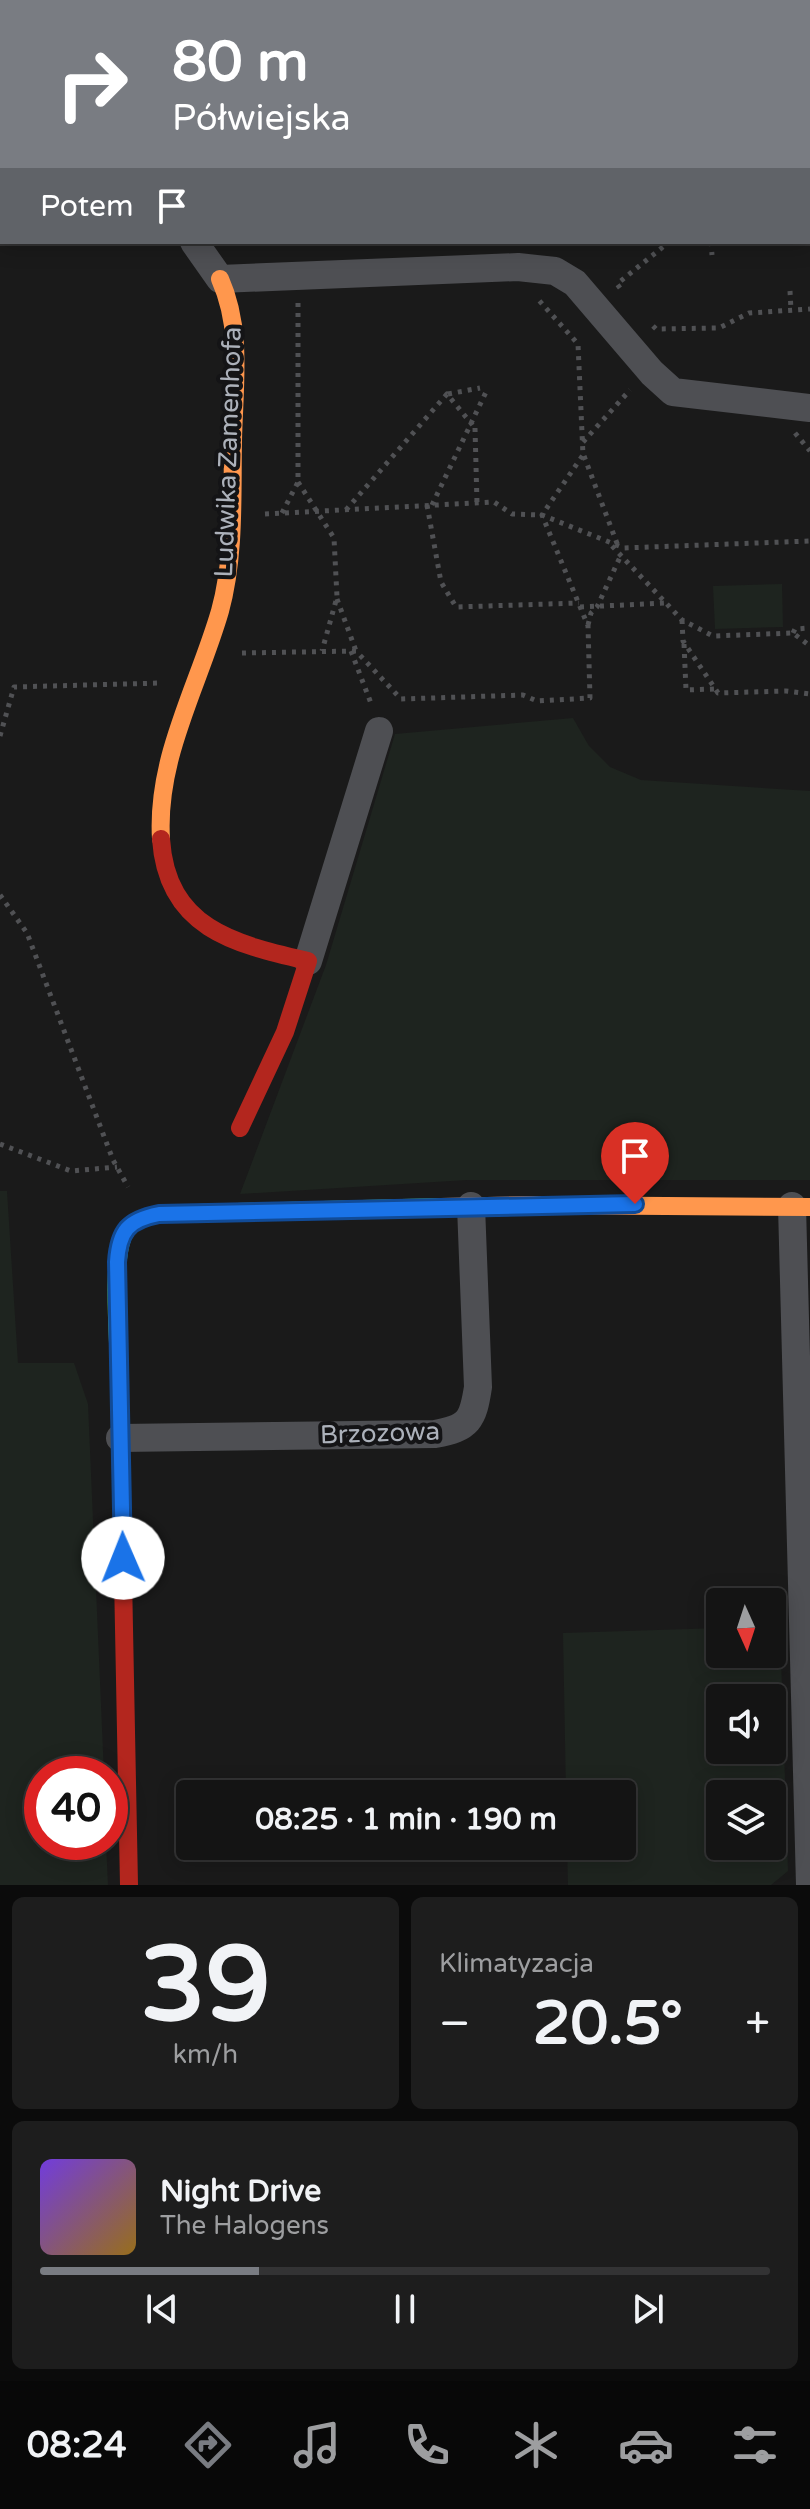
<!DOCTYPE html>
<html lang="pl">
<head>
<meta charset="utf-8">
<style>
  body { margin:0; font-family:"Varela Round",sans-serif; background:#1d1d1d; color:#f1f3f6; height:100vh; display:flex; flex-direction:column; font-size:30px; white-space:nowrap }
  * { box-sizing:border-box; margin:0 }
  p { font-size:26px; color:#9d9ea0 }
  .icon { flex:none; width:44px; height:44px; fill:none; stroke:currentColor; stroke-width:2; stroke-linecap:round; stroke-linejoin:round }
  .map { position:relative; height:1885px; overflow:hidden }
  .sheet { display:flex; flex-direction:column; gap:12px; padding:12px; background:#0b0b0b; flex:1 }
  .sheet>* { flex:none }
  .banner { position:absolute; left:0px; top:0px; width:810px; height:244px; box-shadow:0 4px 20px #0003,0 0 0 2px #333334; background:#797c82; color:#fff; overflow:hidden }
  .needle { width:52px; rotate:177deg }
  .tools { position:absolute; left:706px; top:1588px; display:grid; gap:16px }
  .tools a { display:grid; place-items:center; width:80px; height:80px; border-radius:8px; background:#141414; box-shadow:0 4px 20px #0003,0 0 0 2px #333334; font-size:40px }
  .speed { position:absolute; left:24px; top:1756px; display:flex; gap:16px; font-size:40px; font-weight:700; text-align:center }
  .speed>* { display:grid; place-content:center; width:104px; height:104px; border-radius:50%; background:#141414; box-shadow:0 4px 20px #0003,0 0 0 2px #333334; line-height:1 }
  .speed .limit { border:12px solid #d22; background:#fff; color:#111 }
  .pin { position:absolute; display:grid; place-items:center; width:68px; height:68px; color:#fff; margin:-82px -34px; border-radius:50% 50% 50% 0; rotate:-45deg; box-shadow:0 0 8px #0007 }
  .pin .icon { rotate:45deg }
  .me { position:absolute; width:88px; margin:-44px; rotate:359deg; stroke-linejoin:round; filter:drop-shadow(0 0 6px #0008) }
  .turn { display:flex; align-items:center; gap:28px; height:168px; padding:0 40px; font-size:36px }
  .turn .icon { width:104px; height:104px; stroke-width:2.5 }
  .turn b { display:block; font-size:56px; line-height:68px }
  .then { display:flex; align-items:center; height:76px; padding:0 40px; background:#0003; gap:16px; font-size:30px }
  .big { font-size:60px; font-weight:700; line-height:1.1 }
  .sheet .tile { flex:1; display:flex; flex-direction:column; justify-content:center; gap:12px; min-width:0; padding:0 28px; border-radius:12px; background:#1d1d1d }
  .sheet .dial { align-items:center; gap:0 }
  .dial b { font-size:104px; line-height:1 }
  .song { display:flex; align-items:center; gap:24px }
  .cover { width:96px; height:96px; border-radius:12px; background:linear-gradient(135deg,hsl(260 70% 55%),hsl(40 70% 35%)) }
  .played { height:8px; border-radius:4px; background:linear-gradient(90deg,#797c82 30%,#333334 30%) }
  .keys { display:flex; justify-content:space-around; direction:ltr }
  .heat { display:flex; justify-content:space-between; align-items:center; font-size:44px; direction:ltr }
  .sheet .tiles { flex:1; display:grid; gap:12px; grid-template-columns:1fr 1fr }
  .tile:last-child { grid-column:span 2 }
  .trip { position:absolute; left:176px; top:1780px; width:460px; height:80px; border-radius:8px; background:#141414; box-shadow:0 4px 20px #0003,0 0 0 2px #333334; font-weight:700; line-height:80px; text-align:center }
  .tab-bar { display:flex; height:128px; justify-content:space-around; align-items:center; background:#080808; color:#9d9ea0 }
  .tab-bar .icon { width:56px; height:56px }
  .tab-bar .current { color:#797c82 }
  .tab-bar b { font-size:36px; color:#f1f3f6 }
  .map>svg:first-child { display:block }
  .green { fill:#1e241f; fill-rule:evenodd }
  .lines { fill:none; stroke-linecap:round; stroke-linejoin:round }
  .path { stroke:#505154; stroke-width:5; stroke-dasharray:4 6; stroke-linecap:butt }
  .lane { stroke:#4e4f53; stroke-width:14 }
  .street { stroke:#4e4f53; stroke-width:28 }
  .fast { stroke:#63d668; stroke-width:18 }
  .slow { stroke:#ff974d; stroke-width:18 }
  .jam { stroke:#b3261e; stroke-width:18 }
  .route-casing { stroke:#114b97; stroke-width:20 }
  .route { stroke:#1a73e8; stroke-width:14 }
  .labels { text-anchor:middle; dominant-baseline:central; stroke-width:8; stroke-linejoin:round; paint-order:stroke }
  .street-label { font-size:26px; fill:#acb1ba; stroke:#141416 }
</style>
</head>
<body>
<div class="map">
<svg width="810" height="1885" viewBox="0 0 810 1885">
  <rect width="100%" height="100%" fill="#1a1a1a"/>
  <g class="green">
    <polygon points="782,584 783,627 715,629 713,586"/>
    <polygon points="573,718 589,746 610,767 641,780 810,791 810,1180 467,1180 240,1194 326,965 395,734"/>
    <polygon points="0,1191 7,1191 18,1363 74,1363 88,1404 104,1774 42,1774 42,1842 106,1842 108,1885 0,1885"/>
    <path d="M 772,1626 L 780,1626 L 788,1871 L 771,1885 L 568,1885 L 567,1846 L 622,1846 L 622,1794 L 566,1794 L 563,1633 L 720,1628 L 720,1654 L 772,1654 ZM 772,1698 L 772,1750 L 720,1750 L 720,1698 ZM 772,1794 L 772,1846 L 720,1846 L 720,1794 Z"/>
  </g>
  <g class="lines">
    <g class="path">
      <polyline points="808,176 810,175"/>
      <polyline points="711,242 712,255"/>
      <polyline points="620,288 617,284 669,242"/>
      <polyline points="790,291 791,310"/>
      <polyline points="653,326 656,329 719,328 749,313 810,309"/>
      <polyline points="448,394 480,388"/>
      <polyline points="475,428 477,503"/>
      <polyline points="795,433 810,451"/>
      <polyline points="583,442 630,390"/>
      <polyline points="584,456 618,546"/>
      <polyline points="298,482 334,538 337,597 322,651"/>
      <polyline points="427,505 441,582 456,607 579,603"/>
      <polyline points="432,505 486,392"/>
      <polyline points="346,510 447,394 475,428"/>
      <polyline points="282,513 298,482 298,301"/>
      <polyline points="265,514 494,502 512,514 542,515 624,548 810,541"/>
      <polyline points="612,546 682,620 713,636 793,633 810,646"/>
      <polyline points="337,599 356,651"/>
      <polyline points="580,607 666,603"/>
      <polyline points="682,620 683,641 718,693 786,691 810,694"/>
      <polyline points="588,625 591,613 597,607 621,555"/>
      <polyline points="793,633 795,629 810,628"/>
      <polyline points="684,644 686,690 714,689"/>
      <polyline points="351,651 372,706"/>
      <polyline points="242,653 356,651 401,699 523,695 537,701 590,698 588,626 542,515 583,455 578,344 536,297"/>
      <polyline points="0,736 14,687 161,683"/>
      <polyline points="0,895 27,933 113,1160 128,1187"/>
      <polyline points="0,1144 71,1171 117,1167"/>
    </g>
    <polyline class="lane" points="691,2 692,0"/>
    <g class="street">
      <polyline points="207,0 207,2"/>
      <polyline points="808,90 810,90"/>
      <polyline points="0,220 2,220"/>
      <polyline points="194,242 220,279 518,267 555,271 575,283 652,373 673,392 810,408"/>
      <polyline points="308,961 379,731"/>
      <polyline points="792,1206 810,1885"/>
      <path d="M 120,1438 L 435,1434 C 469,1428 473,1420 478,1387 L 471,1206"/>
    </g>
    <path class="fast" d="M 119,1371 C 119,1341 110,1253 126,1231 C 133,1220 147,1217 159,1214 L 441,1207"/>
    <g class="slow">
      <path d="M 161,839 C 156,758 198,687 220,611 C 235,556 232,497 233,441 C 234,387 243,330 220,279"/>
      <polyline points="441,1207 535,1205 810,1207"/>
    </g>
    <g class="jam">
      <path d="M 161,839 C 167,929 235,944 308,961 L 285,1032 L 240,1128"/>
      <polyline points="119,1371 129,1885"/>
    </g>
  </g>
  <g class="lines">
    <defs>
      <path id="route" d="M 123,1558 L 117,1262 C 119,1231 128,1220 159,1214 L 635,1204"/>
    </defs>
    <use href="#route" class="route-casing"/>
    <use href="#route" class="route"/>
  </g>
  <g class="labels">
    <g class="street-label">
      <text transform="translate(228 452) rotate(-88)">Ludwika Zamenhofa</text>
      <text transform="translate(380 1433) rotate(-2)">Brzozowa</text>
    </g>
  </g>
</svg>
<div class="tools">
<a><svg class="needle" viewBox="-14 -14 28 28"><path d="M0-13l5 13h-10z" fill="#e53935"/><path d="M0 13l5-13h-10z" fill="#9d9ea0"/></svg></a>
<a><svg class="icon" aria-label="sound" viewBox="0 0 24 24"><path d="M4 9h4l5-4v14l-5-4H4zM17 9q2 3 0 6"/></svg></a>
<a><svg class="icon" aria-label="layers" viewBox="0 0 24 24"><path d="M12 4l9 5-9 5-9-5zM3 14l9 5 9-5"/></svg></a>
</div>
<div class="speed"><div class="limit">40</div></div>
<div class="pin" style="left:635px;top:1204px;background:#d93025"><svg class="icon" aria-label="arrive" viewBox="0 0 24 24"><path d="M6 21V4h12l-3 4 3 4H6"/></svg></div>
<svg class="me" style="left:123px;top:1558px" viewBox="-20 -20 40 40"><circle r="19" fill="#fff"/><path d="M0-13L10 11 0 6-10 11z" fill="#1a73e8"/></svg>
<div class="trip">08:25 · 1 min · 190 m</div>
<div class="banner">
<div class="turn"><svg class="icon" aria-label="right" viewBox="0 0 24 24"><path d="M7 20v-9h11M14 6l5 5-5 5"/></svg><div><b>80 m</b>Półwiejska</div></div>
<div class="then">Potem<svg class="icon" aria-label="arrive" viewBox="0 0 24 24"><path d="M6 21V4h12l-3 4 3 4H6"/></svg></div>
</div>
</div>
<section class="sheet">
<div class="tiles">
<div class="tile dial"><b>39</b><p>km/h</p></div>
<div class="tile"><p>Klimatyzacja</p>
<div class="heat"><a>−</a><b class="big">20.5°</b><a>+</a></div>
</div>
<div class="tile">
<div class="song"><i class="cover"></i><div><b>Night Drive</b><p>The Halogens</p></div></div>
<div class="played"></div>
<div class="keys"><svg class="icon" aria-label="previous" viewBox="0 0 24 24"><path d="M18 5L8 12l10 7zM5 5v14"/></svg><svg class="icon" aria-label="pause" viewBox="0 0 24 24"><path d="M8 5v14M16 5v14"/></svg><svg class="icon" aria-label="next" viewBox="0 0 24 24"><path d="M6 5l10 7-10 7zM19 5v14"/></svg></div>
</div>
</div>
</section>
<nav class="tab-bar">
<b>08:24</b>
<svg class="icon current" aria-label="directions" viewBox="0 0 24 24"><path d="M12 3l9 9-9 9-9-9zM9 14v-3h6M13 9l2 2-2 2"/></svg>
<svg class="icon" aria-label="music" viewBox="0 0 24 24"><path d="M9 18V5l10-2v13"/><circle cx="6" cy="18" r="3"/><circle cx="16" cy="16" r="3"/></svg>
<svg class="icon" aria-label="phone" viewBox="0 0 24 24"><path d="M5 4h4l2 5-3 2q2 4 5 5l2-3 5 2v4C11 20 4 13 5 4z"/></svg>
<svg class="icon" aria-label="climate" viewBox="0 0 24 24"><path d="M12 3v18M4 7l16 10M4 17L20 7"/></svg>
<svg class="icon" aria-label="car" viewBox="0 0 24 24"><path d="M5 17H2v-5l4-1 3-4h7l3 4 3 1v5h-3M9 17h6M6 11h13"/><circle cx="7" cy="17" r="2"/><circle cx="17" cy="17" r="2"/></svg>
<svg class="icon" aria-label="filters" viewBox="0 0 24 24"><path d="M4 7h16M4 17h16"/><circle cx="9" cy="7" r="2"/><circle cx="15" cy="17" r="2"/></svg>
</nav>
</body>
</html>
